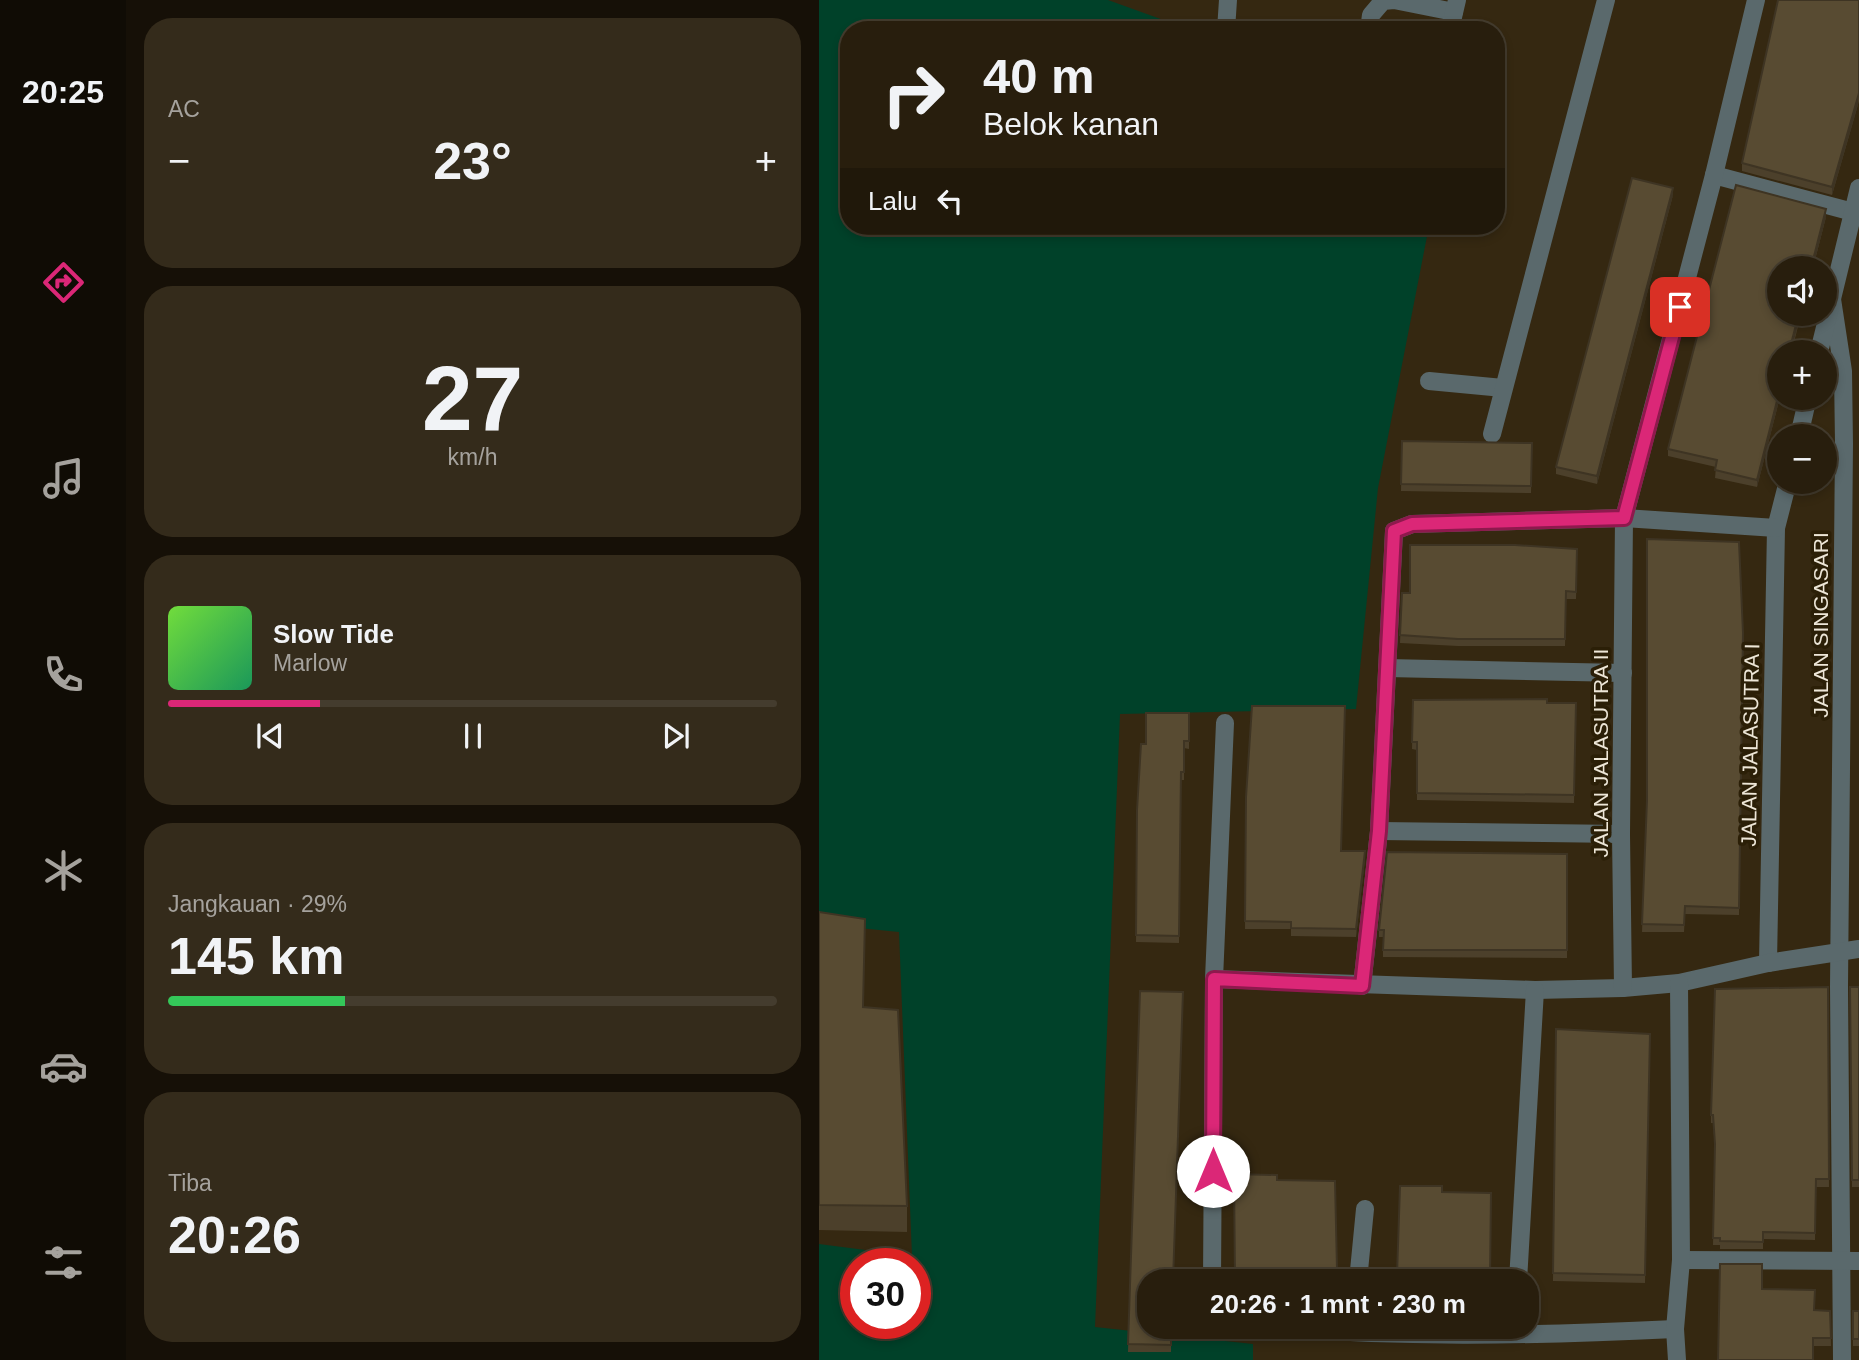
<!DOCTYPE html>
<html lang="id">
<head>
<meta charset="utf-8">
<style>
  body { margin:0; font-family:Arial,sans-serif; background:#342b1b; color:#f1f3f6; height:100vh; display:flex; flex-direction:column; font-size:26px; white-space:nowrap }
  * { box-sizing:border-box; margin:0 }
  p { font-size:23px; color:#a5a29d }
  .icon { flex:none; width:38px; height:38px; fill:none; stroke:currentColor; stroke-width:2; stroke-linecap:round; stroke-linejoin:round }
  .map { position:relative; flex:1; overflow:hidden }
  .details { display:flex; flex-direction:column; gap:18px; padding:18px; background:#161007; width:693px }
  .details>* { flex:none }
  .hud { position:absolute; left:21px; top:21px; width:665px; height:214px; border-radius:28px; box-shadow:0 4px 10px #0003,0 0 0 2px #443c2e; background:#281e0d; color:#f1f3f6; overflow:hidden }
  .buttons { position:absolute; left:948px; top:256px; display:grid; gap:14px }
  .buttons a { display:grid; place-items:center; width:70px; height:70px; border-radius:50%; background:#281e0d; box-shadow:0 4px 10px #0003,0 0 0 2px #443c2e; font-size:35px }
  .speed { position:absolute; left:21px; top:1248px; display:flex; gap:14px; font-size:35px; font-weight:700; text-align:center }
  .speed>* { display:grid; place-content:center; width:91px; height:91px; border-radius:50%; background:#281e0d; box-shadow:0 4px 10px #0003,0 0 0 2px #443c2e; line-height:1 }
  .speed .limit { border:10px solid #d22; background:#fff; color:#111 }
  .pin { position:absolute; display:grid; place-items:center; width:60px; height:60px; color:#fff; margin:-30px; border-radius:14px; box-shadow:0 4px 10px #0006 }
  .me { position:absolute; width:77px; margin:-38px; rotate:0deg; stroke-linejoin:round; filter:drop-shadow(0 0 5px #0008) }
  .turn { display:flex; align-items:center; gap:24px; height:147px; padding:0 28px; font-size:32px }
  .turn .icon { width:91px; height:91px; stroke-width:2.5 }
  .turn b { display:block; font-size:49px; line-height:60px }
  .then { display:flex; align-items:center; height:66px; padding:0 28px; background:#0003; gap:14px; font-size:26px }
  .big { font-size:52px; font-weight:700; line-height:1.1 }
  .details .card { flex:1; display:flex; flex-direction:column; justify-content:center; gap:10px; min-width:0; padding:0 24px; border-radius:28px; background:#342b1b }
  .details .dial { align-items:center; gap:0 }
  .dial b { font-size:91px; line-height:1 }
  .song { display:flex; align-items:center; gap:21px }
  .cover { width:84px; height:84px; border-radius:10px; background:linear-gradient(135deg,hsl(100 70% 55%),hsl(150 70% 35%)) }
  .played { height:7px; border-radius:4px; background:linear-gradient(90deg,#db2777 25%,#443c2e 25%) }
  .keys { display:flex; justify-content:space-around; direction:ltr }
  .heat { display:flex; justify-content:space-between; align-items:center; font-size:38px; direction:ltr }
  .charge { height:10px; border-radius:5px; background:linear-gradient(90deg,#34c759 29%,#443c2e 0) }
  .trip { position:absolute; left:318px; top:1269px; width:402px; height:70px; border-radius:28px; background:#281e0d; box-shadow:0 4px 10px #0003,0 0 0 2px #443c2e; font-weight:700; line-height:70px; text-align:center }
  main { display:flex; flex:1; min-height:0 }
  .menu { display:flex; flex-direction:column; width:126px; justify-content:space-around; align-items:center; background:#100c05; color:#a5a29d }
  .menu .icon { width:49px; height:49px }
  .menu .selected { color:#db2777 }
  .menu b { font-size:32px; color:#f1f3f6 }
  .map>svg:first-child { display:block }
  .green { fill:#004129; fill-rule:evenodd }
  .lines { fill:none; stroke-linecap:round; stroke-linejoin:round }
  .street { stroke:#5a696c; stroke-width:18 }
  .wall { fill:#4c402b }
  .shaded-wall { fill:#3e3423 }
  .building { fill:#584b32; stroke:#3e3423; stroke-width:2 }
  .route-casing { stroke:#8e194d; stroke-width:18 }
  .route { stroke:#db2777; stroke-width:12 }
  .labels { text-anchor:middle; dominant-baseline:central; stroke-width:7; stroke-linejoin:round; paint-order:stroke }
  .street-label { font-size:21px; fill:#ede6d7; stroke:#2b1f07 }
</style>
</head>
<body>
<main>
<nav class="menu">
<b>20:25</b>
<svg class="icon selected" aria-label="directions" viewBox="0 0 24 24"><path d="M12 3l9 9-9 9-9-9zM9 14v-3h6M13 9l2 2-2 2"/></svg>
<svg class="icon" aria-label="music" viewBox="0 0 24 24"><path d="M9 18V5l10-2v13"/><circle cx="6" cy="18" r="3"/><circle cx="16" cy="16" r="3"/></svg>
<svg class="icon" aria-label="phone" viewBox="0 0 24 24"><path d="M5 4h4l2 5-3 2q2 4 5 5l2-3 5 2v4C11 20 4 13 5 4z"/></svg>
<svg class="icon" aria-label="climate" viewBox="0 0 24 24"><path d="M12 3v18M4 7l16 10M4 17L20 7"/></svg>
<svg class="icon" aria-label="car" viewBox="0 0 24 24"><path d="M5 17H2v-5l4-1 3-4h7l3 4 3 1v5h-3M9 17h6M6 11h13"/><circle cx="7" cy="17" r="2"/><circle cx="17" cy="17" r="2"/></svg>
<svg class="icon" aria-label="filters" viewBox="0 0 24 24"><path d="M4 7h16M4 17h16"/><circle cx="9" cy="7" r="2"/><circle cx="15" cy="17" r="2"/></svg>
</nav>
<section class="details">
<div class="card"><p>AC</p>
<div class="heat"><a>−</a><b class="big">23°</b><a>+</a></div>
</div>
<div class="card dial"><b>27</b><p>km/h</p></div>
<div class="card">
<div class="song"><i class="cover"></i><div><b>Slow Tide</b><p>Marlow</p></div></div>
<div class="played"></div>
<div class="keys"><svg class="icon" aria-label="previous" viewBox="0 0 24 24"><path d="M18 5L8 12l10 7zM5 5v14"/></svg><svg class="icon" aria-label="pause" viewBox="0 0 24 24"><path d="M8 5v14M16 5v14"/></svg><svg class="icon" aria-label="next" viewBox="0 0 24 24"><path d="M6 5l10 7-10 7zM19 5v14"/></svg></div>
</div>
<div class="card"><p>Jangkauan · 29%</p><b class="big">145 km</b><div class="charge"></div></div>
<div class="card"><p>Tiba</p><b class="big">20:26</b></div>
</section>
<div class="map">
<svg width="1040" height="1360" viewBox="0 0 1040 1360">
  <rect width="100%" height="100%" fill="#352811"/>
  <path class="green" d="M 0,0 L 289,0 L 372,30 L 30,30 L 30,226 L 610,226 L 559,488 L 537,709 L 301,714 L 276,1327 L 434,1344 L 434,1360 L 0,1360 L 0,1244 L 93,1256 L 80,932 L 0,924 ZM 37,1264 L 96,1264 L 96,1323 L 37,1323 Z"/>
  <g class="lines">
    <g class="street">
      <polyline points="407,30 409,0"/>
      <polyline points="550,30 552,15 564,1 575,0 635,12"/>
      <polyline points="631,30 638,0"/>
      <polyline points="895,175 1034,212"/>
      <polyline points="1013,299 1024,371 1025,444 1020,986 1023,1360"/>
      <polyline points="1000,352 1040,188"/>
      <polyline points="610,381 684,388"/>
      <polyline points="673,434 787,0"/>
      <polyline points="980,436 989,397"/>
      <polyline points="568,668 804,673"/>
      <polyline points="560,831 802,834"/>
      <polyline points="949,963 957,528 969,481"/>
      <polyline points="395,979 716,990 804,988 860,983 949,963 1040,949"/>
      <polyline points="543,986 560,831 575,531 593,524 805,518 957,528"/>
      <polyline points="804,988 802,834 805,518 895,175 937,0"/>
      <polyline points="862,1260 1040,1261"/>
      <polyline points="393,1281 395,979 406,723"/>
      <polyline points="539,1281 546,1209"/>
      <polyline points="699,1281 716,990"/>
      <path d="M 431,1326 C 573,1338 714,1336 856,1329"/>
      <polyline points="858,1360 856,1329 862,1260 860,983"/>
    </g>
  </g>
  <g class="wall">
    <polygon points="1040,0 1040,101 1013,195 923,171 923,163"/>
    <polygon points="854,195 778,484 737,474 737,467"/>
    <polygon points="1007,217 938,487 896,478 897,467 849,456 849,449"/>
    <polygon points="583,441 713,443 712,493 582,491"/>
    <polygon points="758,549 757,599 747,599 746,646 639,646 581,643 583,593 591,593"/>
    <polygon points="924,633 920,915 866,914 865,932 823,932 828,800"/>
    <polygon points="594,700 757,703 755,803 598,800 598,750 593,749"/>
    <polygon points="370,713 370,749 365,748 365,780 362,780 360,943 317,942 318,810 327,744"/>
    <polygon points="427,797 522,851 546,859 537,937 472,936 472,929 426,929"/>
    <polygon points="748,854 748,958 564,957 564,937 560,937 560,930"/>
    <polygon points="0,912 44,1007 88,1206 88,1232 0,1230"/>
    <polygon points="1009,987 1010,1187 997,1187 996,1240 944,1239 944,1249 901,1249 901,1245 894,1245 896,1150 894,1123 892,1123 892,1115"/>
    <polygon points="1031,987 1040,987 1040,1187 1033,1187"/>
    <polygon points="321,991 352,1326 352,1352 309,1352"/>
    <polygon points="737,1029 831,1034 826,1283 734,1281"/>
    <polygon points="458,1180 516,1181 518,1277 460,1276"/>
    <polygon points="581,1186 623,1192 672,1193 671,1281 578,1281"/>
    <polygon points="943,1289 995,1310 1011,1311 1012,1346 994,1346"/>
    <rect x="1034" y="1311" width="6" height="35"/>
  </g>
  <g class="shaded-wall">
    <polygon points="1040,93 1039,105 1013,195 1013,187"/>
    <polygon points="854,188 854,195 778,484 778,476"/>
    <polygon points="1007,209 1007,217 994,268 992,268"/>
    <polygon points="980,313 982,313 972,352 970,352"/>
    <polygon points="961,389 961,397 938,487 938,480"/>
    <polygon points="546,851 546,859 537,937 537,929"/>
  </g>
  <g class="building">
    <polygon points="959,0 1040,0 1040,93 1013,187 923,163"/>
    <polygon points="813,178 854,188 778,476 737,467"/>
    <polygon points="917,185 1007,209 992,268 961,268 961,313 980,313 970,352 961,352 961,389 938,480 896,470 898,460 849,449"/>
    <polygon points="583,441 713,443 712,486 582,484"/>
    <polygon points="828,539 920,542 924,633 920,908 866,906 865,925 823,924 828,800"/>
    <polygon points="591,545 696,545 758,549 757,592 747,591 746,639 639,639 581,635 583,593 591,593"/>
    <polygon points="728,699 728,703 757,703 755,795 598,793 598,742 593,742 594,700"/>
    <polygon points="433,706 526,706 522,851 546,851 537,929 472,928 472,922 426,921 427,797"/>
    <polygon points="327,713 370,713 370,741 365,741 365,772 362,772 360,936 317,935 318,810 322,744 327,744"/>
    <polygon points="568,852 748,854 748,950 564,950 565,930 560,930"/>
    <polygon points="0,912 46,919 44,1007 79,1010 88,1206 0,1205"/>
    <polygon points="1009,987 1010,1179 997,1179 996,1233 944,1232 944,1242 901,1241 901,1238 894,1238 896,1144 894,1115 892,1115 896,989"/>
    <polygon points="1031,987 1040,987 1040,1180 1033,1180"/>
    <polygon points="321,991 364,992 354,1281 331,1281 331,1326 352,1326 352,1345 309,1344"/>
    <polygon points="737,1029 831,1034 826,1275 734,1273"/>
    <polygon points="415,1174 458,1175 458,1180 516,1181 518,1269 460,1269 459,1281 416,1281"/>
    <polygon points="581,1186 623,1186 623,1192 672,1193 671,1280 629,1280 629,1275 578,1275"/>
    <polygon points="901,1264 943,1264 943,1289 996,1290 995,1310 1011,1311 1012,1338 994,1338 994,1360 899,1360"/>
    <rect x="1034" y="1311" width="6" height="28"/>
  </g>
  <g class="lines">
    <defs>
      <polyline id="route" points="394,1171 395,979 543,986 560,831 575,531 593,524 805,518 861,307"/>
    </defs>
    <use href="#route" class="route-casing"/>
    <use href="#route" class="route"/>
  </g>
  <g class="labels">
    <g class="street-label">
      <text transform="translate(1001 625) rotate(-90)">JALAN SINGASARI</text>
      <text transform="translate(931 745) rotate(-89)">JALAN JALASUTRA I</text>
      <text transform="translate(781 753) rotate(-90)">JALAN JALASUTRA II</text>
    </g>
  </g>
</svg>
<div class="buttons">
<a><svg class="icon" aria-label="sound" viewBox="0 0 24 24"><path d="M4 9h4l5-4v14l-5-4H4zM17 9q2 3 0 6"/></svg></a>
<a>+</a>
<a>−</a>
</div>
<div class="speed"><div class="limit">30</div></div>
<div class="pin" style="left:861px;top:307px;background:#d93025"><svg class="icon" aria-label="arrive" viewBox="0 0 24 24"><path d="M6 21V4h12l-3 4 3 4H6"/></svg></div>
<svg class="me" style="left:394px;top:1171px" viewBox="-20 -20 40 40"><circle r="19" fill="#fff"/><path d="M0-13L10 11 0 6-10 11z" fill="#db2777"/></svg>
<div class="trip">20:26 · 1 mnt · 230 m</div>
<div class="hud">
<div class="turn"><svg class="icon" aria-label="right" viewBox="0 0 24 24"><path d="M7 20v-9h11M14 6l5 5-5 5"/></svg><div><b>40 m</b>Belok kanan</div></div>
<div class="then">Lalu<svg class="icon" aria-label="left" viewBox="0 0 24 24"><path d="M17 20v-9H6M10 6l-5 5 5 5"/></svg></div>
</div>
</div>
</main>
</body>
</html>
